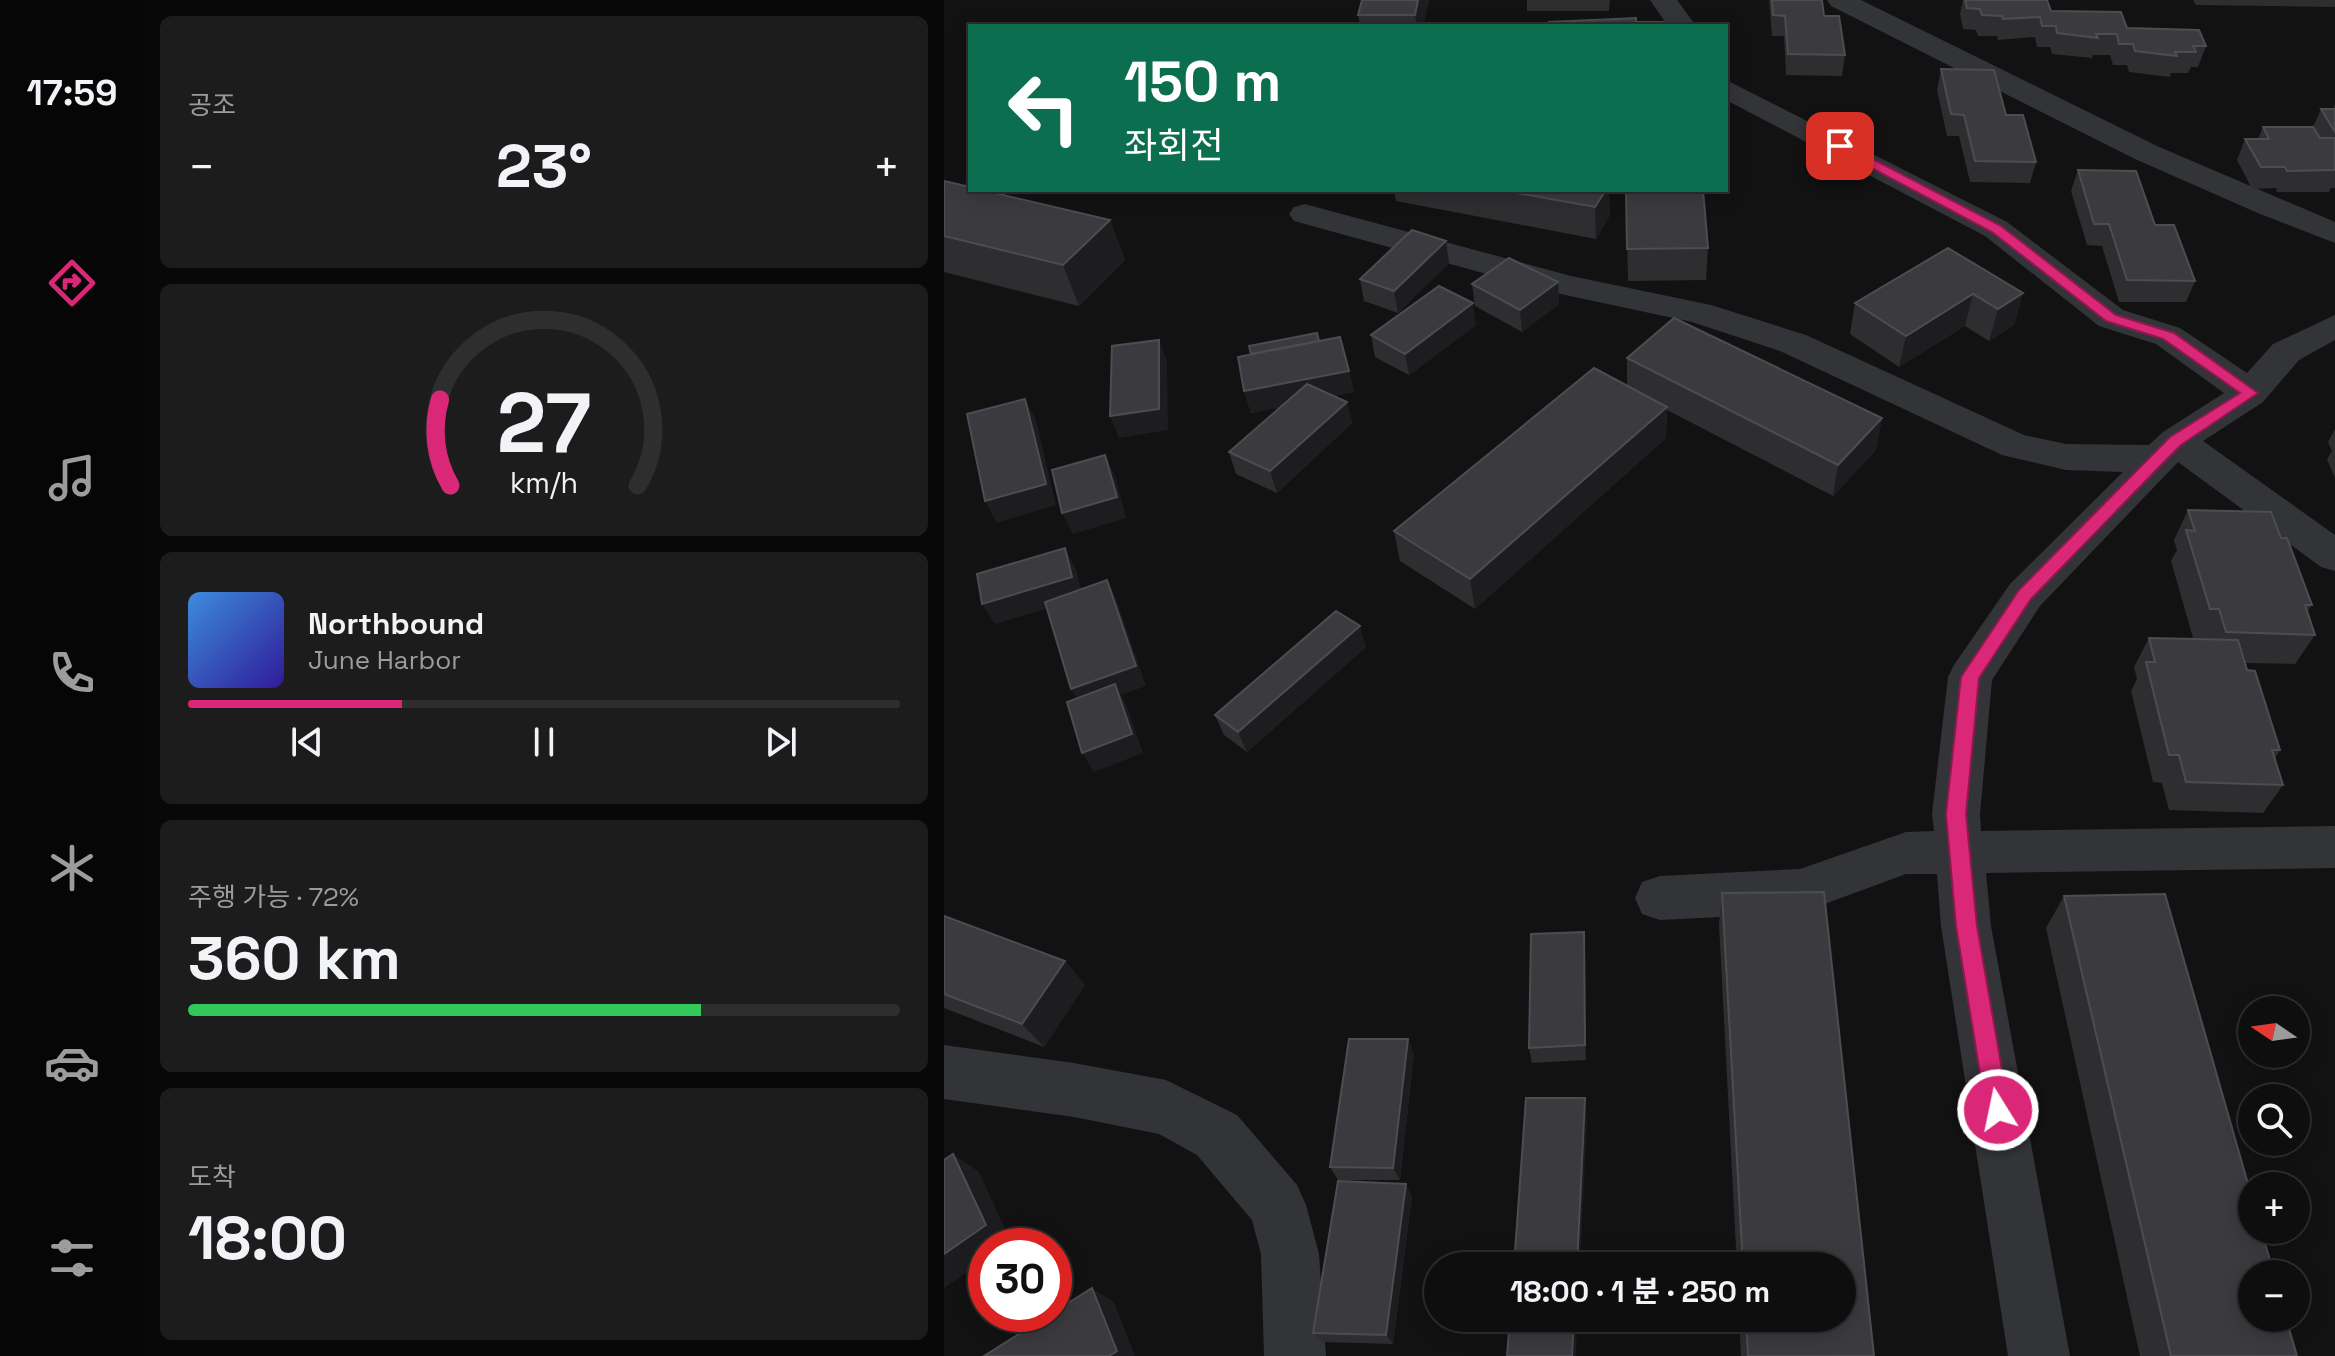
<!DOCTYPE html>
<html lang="ko">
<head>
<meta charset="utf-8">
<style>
  body { margin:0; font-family:"Space Grotesk","Noto Sans KR",sans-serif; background:#1c1c1c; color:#f1f3f6; height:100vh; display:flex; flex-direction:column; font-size:30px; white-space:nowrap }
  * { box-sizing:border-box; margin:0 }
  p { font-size:26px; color:#9b9c9e }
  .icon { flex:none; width:44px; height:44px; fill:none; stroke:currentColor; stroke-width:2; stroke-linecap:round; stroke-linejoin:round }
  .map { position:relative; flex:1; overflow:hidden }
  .sheet { display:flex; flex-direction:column; gap:16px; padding:16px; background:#080808; width:800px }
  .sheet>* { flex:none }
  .hud { position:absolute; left:24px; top:24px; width:760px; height:168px; border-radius:0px; box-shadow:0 4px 20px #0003,0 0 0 2px #2e2e2e; background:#0b6e4f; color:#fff; overflow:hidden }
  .needle { width:52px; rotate:283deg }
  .buttons { position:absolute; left:1294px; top:996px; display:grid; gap:16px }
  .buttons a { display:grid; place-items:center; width:72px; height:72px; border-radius:50%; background:#0e0e0e; box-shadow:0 4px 20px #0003,0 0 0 2px #2e2e2e; font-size:40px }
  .speed { position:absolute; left:24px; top:1228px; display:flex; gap:16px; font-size:40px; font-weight:700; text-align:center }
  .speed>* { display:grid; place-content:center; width:104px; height:104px; border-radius:50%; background:#0e0e0e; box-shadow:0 4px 20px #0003,0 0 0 2px #2e2e2e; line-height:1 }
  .speed .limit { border:12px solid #d22; background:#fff; color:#111 }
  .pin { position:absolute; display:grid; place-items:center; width:68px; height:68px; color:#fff; margin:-34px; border-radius:16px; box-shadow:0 4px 12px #0006 }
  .me { position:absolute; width:88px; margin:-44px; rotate:350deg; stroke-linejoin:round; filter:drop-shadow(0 0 6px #0008) }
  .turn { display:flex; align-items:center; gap:28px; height:168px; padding:0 24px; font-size:36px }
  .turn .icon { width:104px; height:104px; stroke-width:2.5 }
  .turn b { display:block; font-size:56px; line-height:68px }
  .big { font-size:60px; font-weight:700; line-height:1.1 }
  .sheet .card { flex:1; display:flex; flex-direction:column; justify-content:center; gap:12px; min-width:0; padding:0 28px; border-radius:12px; background:#1c1c1c }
  .sheet .dial { align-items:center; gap:0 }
  .dial svg { height:208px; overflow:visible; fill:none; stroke:#2e2e2e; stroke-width:7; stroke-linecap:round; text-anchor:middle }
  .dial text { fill:#f1f3f6; stroke:none }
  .song { display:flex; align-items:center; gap:24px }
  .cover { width:96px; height:96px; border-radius:12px; background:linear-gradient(135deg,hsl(210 70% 55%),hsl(250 70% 35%)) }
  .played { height:8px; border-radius:4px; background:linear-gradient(90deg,#db2777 30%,#2e2e2e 30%) }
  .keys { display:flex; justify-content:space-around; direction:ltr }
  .heat { display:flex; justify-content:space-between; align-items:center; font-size:44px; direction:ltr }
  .charge { height:12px; border-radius:6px; background:linear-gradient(90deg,#34c759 72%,#2e2e2e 0) }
  .trip { position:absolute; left:480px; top:1252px; width:432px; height:80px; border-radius:40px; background:#0e0e0e; box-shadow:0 4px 20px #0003,0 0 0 2px #2e2e2e; font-weight:700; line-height:80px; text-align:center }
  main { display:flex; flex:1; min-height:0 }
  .menu { display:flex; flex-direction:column; width:144px; justify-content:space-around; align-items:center; background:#060606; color:#9b9c9e }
  .menu .icon { width:56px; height:56px }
  .menu .current { color:#db2777 }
  .menu b { font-size:36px; color:#f1f3f6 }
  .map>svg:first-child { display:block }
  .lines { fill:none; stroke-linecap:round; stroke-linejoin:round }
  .minor { fill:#333438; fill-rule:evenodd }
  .wall { fill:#2e2e31 }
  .shaded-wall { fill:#1d1d1f }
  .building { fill:#3b3b3f; stroke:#4b4d51; stroke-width:2 }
  .route { fill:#db2777; stroke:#8e194d; stroke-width:2 }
</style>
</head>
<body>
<main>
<nav class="menu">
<b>17:59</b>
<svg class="icon current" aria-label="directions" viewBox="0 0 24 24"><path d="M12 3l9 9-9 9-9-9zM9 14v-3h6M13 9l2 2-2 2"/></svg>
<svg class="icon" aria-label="music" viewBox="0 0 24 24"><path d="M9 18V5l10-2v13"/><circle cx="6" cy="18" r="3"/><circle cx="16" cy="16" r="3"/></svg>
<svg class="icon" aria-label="phone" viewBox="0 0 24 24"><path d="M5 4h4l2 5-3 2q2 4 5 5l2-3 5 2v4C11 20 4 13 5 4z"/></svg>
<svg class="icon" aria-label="climate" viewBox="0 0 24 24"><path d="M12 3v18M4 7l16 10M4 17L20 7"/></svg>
<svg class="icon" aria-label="car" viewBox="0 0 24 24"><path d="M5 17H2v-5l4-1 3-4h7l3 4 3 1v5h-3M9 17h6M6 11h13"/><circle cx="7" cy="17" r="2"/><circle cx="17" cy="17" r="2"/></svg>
<svg class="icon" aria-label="filters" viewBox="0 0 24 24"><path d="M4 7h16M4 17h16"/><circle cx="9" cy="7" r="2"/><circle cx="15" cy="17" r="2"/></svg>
</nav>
<section class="sheet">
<div class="card"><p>공조</p>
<div class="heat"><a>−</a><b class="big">23°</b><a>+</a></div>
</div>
<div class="card dial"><svg viewBox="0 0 100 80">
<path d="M14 69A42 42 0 1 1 86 69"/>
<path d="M14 69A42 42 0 0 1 10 36" stroke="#db2777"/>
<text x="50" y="56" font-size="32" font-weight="700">27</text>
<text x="50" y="72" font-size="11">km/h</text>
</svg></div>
<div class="card">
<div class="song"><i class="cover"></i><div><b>Northbound</b><p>June Harbor</p></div></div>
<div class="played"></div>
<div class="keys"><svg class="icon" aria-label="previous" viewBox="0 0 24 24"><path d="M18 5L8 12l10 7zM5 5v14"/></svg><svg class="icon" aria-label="pause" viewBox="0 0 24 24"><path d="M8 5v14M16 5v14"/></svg><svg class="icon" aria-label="next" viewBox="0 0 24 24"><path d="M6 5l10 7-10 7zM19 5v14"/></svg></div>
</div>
<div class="card"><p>주행 가능 · 72%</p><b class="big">360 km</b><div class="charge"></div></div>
<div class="card"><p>도착</p><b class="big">18:00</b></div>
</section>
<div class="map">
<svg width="1391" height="1356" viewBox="0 0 1391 1356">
  <rect width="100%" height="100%" fill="#121213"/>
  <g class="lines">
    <g class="minor">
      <polygon points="706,0 733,0 752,26 724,26"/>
      <polygon points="883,0 917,0 1213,146 1391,222 1391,243 1316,214 1191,159 887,6"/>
      <polygon points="782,80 1063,222 1179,310 1236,328 1303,373 1329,344 1391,315 1391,340 1355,360 1319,402 1259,441 1391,535 1391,571 1377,567 1234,462 1096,606 1048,680 1036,814 1037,831 1391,826 1391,868 1042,873 1047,926 1126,1356 1064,1356 997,926 993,874 962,874 856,913 716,920 698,914 691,898 698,882 716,876 856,869 962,832 990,831 988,814 1004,677 1010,665 1066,584 1179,472 1122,470 1058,455 836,351 748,322 612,293 350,221 345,214 350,207 361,204 627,276 767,305 862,335 1080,435 1122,444 1205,445 1219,432 1280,393 1212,344 1155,326 1041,236 782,100"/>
      <polygon points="0,1045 130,1063 222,1080 293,1115 353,1185 362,1205 375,1254 382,1356 320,1356 317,1254 308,1220 253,1155 215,1134 130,1117 0,1099"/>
    </g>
  </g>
  <g class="wall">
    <polygon points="418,0 485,0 479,26 416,26 414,15"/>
    <polygon points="583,0 666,0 665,11 583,11"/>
    <polygon points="825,0 878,0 880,16 901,55 898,76 842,75 840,36 828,36"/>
    <polygon points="1019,0 1103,0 1107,11 1262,46 1254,67 1247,67 1244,73 1227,73 1226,77 1185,72 1183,65 1169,65 1166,55 1149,55 1148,58 1108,54 1106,47 1093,47 1091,37 1054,40 1053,36 1034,36 1032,30 1019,29 1016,14"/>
    <polygon points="1249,0 1391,0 1391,7 1252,5"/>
    <polygon points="997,69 1062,115 1092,162 1086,183 1026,182 1015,136 1003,136 993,90"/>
    <polygon points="1391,104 1391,188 1387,188 1385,192 1333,192 1332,188 1308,189 1293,160 1301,139 1314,139 1319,127 1369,127 1377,109 1389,109"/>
    <polygon points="1134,170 1211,225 1251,281 1242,302 1175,302 1158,246 1143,245 1127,191"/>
    <polygon points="0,181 166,220 181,260 135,306 0,272"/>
    <polygon points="399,190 417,190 411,194"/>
    <polygon points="450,190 665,190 666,215 652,239 452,201"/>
    <polygon points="682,190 764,248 762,280 684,281"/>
    <polygon points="502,241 505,263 454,313 420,301 416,279"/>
    <polygon points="1004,248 1079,293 1070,325 1045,341 1021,326 955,367 906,334 911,303"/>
    <polygon points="614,282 615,304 578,332 531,306 528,284"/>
    <polygon points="532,325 465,375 431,357 427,335"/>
    <polygon points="375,341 405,371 410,392 390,396 403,402 408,423 333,493 292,474 285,452 337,407 307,413 300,391 307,354"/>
    <polygon points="683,358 938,418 932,450 889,496 723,410 722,438 531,609 456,561 450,531 683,385"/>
    <polygon points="1391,429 1391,478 1383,459 1388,451 1384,442"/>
    <polygon points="1244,510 1337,538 1368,605 1363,612 1371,635 1351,664 1301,663 1336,750 1331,758 1339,785 1319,813 1225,810 1218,783 1209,782 1187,691 1193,679 1190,667 1205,638 1259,639 1249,638 1227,561 1233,550 1230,540"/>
    <polygon points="422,647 303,752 280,735 271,715"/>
    <polygon points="778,893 930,1356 797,1356 795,1318 898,1318 898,1266 793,1266 775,925"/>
    <polygon points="1120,896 1353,1356 1196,1356 1102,928"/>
    <polygon points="0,916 121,961 141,985 100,1047 0,1008"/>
    <polygon points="640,932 642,1060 588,1063 585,1048"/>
    <polygon points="470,1054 456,1180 394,1180 386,1167"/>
    <polygon points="468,1196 449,1344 378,1342 369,1333"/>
  </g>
  <g class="shaded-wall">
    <polygon points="474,0 485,0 479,26 473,26 471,15"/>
    <polygon points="662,190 665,190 666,215 652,239 651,207"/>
    <polygon points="166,220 181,260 135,306 119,265"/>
    <polygon points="502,241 505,263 454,313 450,291"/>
    <polygon points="614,282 615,304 578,332 576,310"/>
    <polygon points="1079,293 1070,325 1045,341 1054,309"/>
    <polygon points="1029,294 1021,326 955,367 962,336"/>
    <polygon points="529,303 532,325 465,375 461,354"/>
    <polygon points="215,340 223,361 224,430 175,438 166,416"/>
    <polygon points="405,371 410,392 307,413 300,391"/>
    <polygon points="81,399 92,420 112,505 53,523 41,501"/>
    <polygon points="403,402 408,423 333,493 326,471"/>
    <polygon points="723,407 722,438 531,609 526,579"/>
    <polygon points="938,418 932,450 889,496 894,465"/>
    <polygon points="161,455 171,476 182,518 129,534 118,513"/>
    <polygon points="121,548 132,569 139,598 51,624 38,604"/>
    <polygon points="163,580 173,601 202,686 177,695 182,704 199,753 150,772 138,753 139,709 127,689"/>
    <polygon points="416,626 422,647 303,752 294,732"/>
    <polygon points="640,932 641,949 642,1060 641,1045"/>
    <polygon points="121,961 141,985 100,1047 78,1024"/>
    <polygon points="464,1039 470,1054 456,1180 449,1168"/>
    <polygon points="641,1098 643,1119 636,1266 633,1266"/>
    <polygon points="9,1154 35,1172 67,1242 61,1246 42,1246 42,1259 0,1288 0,1254"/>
    <polygon points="462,1184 468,1196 449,1344 442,1335"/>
    <polygon points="148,1288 170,1302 191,1356 165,1356"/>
    <polygon points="630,1318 633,1318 632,1356 628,1356"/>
  </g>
  <g class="building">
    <polygon points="418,0 474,0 471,15 414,15"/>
    <polygon points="828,0 878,0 880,16 895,16 901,55 844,54 841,16 829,15"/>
    <polygon points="1021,0 1103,0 1107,11 1177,12 1183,28 1255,30 1262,46 1249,46 1252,52 1231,52 1233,56 1191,51 1189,44 1175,44 1173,34 1152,34 1154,38 1113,33 1112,26 1098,26 1096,17 1059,19 1058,16 1038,15 1036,9 1023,8"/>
    <polygon points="692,18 692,22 720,22 720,26 605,26 605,22"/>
    <polygon points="997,69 1050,70 1062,115 1079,115 1092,162 1031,161 1020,115 1007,114"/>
    <polygon points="1377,109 1391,109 1391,132"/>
    <polygon points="1319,127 1369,127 1376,138 1391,138 1391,170 1343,171 1341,167 1317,167 1301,139 1325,139"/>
    <polygon points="1134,170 1192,171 1211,225 1230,225 1251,281 1183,280 1165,224 1150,224"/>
    <polygon points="0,181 26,187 26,190 38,190 166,220 119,265 0,236"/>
    <polygon points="556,190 662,190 651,207"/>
    <polygon points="682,190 759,190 764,248 683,249"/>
    <polygon points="468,230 502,241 450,291 416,279"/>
    <polygon points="1004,248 1079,293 1054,309 1029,294 962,336 911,303"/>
    <polygon points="565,258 614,282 576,310 528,284"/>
    <polygon points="495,286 529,303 461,354 427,335"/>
    <polygon points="730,318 938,418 894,465 683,358"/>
    <polygon points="373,333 375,341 307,354 305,346"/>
    <polygon points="396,337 405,371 300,391 294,357"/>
    <polygon points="215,340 215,409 166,416 168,346"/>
    <polygon points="650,368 723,407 526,579 450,531"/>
    <polygon points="363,384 403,402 326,471 285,452"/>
    <polygon points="81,399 102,484 41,501 23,414"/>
    <polygon points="161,455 173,497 118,513 108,470"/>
    <polygon points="1244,510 1327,512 1337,538 1343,538 1368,605 1361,605 1371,635 1282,632 1275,609 1266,609 1242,530 1251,531"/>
    <polygon points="121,548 128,577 38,604 33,574"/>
    <polygon points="163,580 192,666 127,689 101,602"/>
    <polygon points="392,611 416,626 294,732 271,715"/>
    <polygon points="1205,638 1294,640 1303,670 1311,671 1336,750 1328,750 1339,785 1242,782 1235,755 1225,755 1202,662 1211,662"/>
    <polygon points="171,684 188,734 138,753 123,702"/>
    <polygon points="880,892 930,1356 804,1356 802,1318 898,1318 898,1266 799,1266 778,893"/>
    <polygon points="1221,894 1308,1198 1308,1230 1317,1230 1330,1274 1308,1274 1308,1318 1342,1318 1353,1356 1227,1356 1120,896"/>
    <polygon points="0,916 121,961 78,1024 0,994"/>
    <polygon points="640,932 641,1045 585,1048 587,934"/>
    <polygon points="405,1039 464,1039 449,1168 386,1167"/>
    <polygon points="582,1098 641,1098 633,1266 570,1266"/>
    <polygon points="9,1154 42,1225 0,1254 0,1160"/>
    <polygon points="394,1181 462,1184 442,1335 369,1333"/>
    <polygon points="148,1288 173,1351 165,1356 40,1356 107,1314 110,1314 110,1312"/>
    <polygon points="566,1318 630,1318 628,1356 563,1356"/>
  </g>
  <polygon class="route" points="892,144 900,144 1057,226 1172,315 1230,333 1314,393 1237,445 1219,463 1087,599 1035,678 1022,814 1033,926 1065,1110 1062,1118 1054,1122 1046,1118 1042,1110 1012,926 1002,814 1017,677 1075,590 1226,437 1296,393 1219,339 1162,321 1048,232 892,149"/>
</svg>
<div class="buttons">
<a><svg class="needle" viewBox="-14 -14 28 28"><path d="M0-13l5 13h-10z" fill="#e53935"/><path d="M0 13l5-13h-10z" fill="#9b9c9e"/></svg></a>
<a><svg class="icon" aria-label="search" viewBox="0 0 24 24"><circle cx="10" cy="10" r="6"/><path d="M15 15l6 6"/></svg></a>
<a>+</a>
<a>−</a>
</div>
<div class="speed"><div class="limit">30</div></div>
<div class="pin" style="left:896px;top:146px;background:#d93025"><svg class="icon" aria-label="arrive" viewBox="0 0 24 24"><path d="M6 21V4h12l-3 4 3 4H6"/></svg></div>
<svg class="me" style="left:1054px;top:1110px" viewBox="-20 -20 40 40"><circle r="17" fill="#db2777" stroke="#fff" stroke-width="3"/><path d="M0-11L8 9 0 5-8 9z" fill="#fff"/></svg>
<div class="trip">18:00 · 1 분 · 250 m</div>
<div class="hud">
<div class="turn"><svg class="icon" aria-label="left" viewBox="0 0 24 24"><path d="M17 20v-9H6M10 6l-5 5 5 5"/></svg><div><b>150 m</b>좌회전</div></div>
</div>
</div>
</main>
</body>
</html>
